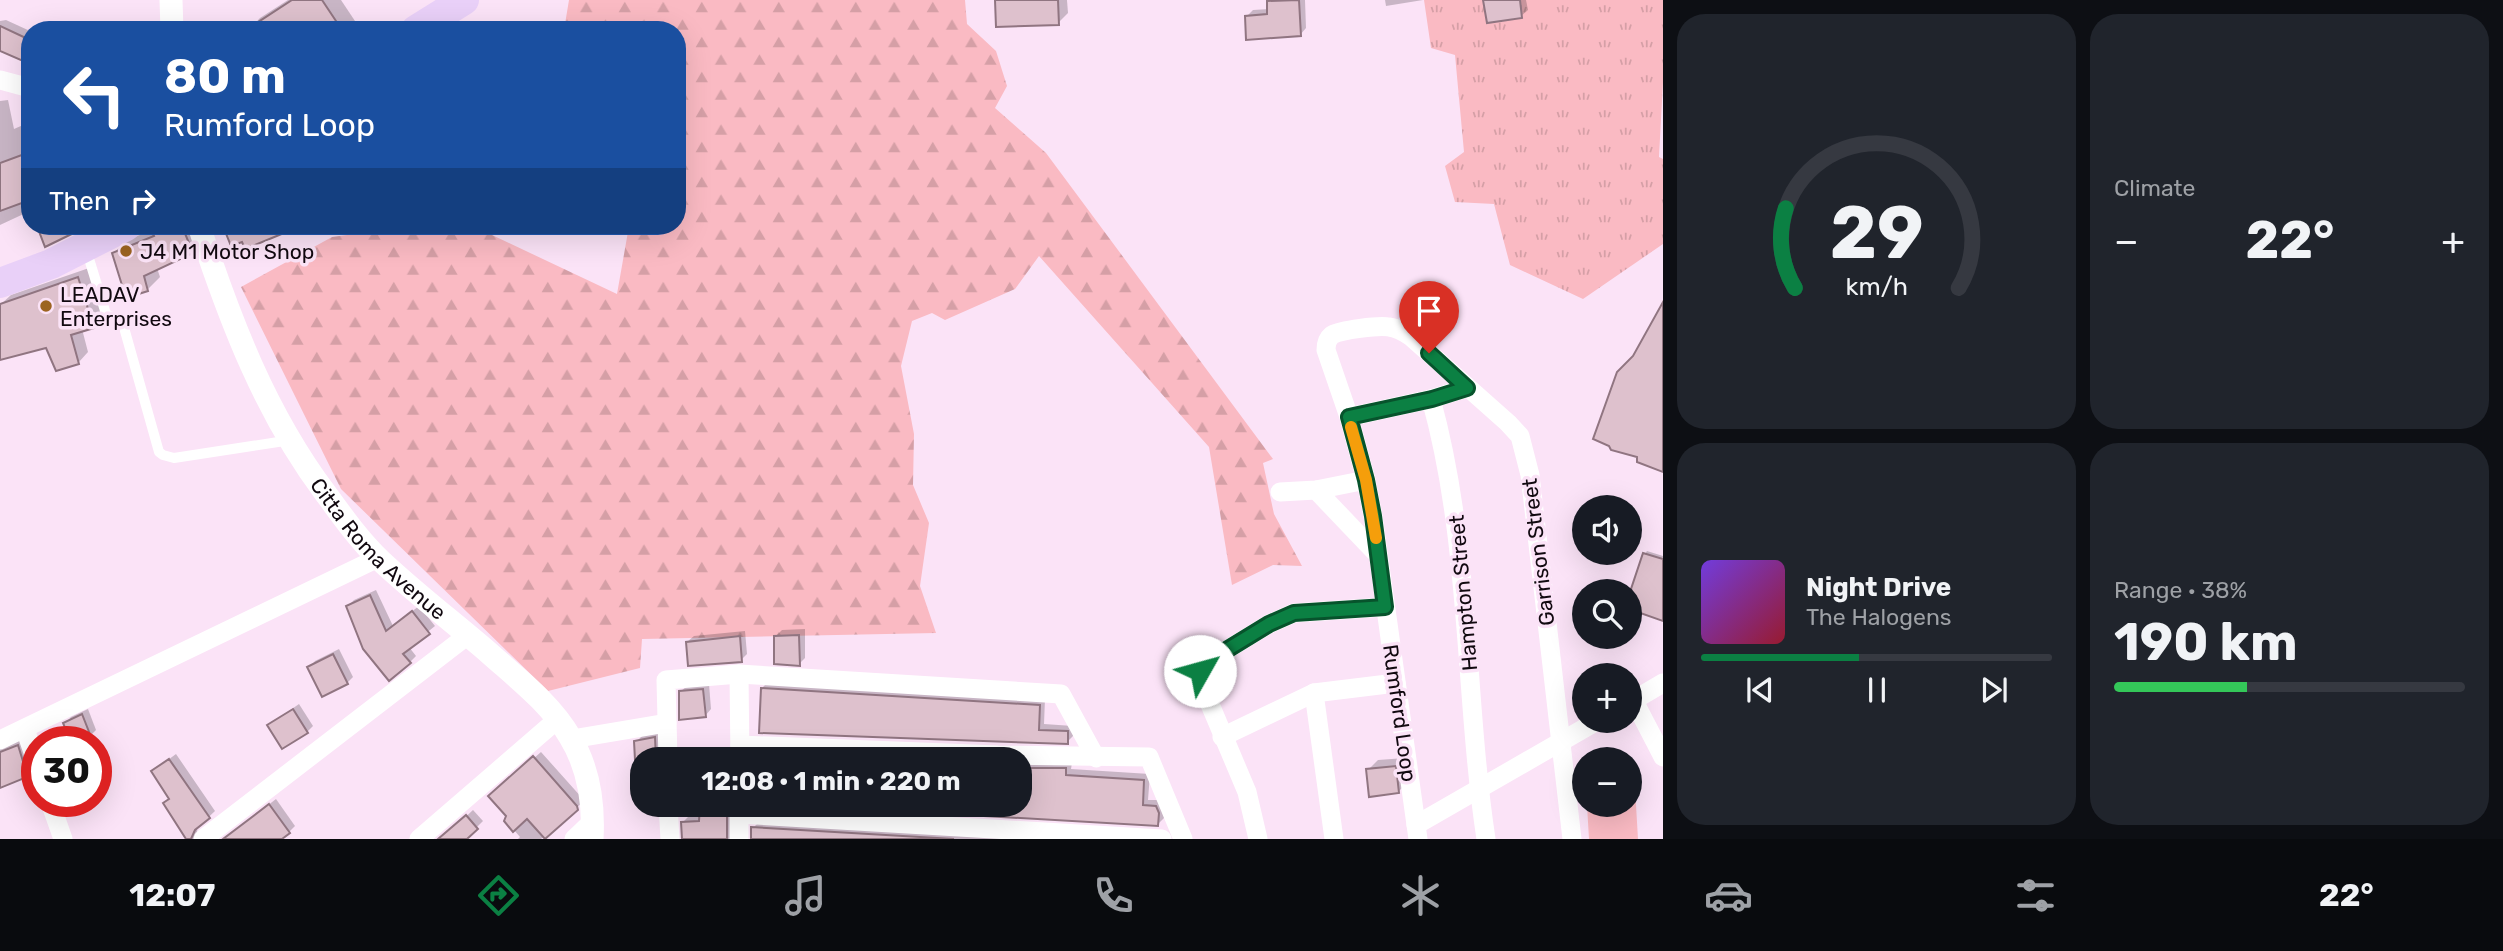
<!DOCTYPE html>
<html lang="en">
<head>
<meta charset="utf-8">
<style>
  body { margin:0; font-family:Rubik,sans-serif; background:#20242c; color:#f1f3f6; height:100vh; display:flex; flex-direction:column; font-size:26px; white-space:nowrap }
  * { box-sizing:border-box; margin:0 }
  p { font-size:23px; color:#9ea1a6 }
  .icon { flex:none; width:38px; height:38px; fill:none; stroke:currentColor; stroke-width:2; stroke-linecap:round; stroke-linejoin:round }
  .map { position:relative; flex:1; overflow:hidden }
  .drawer { display:flex; flex-direction:column; gap:14px; padding:14px; background:#0d0f14; width:840px }
  .drawer>* { flex:none }
  .top-card { position:absolute; left:21px; top:21px; width:665px; height:214px; border-radius:28px; box-shadow:0 7px 28px #0002; background:#1a4fa0; color:#fff; overflow:hidden }
  .buttons { position:absolute; left:1572px; top:495px; display:grid; gap:14px }
  .buttons a { display:grid; place-items:center; width:70px; height:70px; border-radius:50%; background:#171b24; box-shadow:0 7px 28px #0002; font-size:35px }
  .speed { position:absolute; left:21px; top:726px; display:flex; gap:14px; font-size:35px; font-weight:700; text-align:center }
  .speed>* { display:grid; place-content:center; width:91px; height:91px; border-radius:50%; background:#171b24; box-shadow:0 7px 28px #0002; line-height:1 }
  .speed .limit { border:10px solid #d22; background:#fff; color:#111 }
  .pin { position:absolute; display:grid; place-items:center; width:60px; height:60px; color:#fff; margin:-72px -30px; border-radius:50% 50% 50% 0; rotate:-45deg; box-shadow:0 0 7px #0007 }
  .pin .icon { rotate:45deg }
  .me { position:absolute; width:77px; margin:-38px; rotate:52deg; stroke-linejoin:round; filter:drop-shadow(0 0 5px #0008) }
  .turn { display:flex; align-items:center; gap:24px; height:147px; padding:0 28px; font-size:32px }
  .turn .icon { width:91px; height:91px; stroke-width:2.5 }
  .turn b { display:block; font-size:49px; line-height:60px }
  .then { display:flex; align-items:center; height:66px; padding:0 28px; background:#0003; gap:14px; font-size:26px }
  .big { font-size:52px; font-weight:700; line-height:1.1 }
  .drawer .widget { flex:1; display:flex; flex-direction:column; justify-content:center; gap:10px; min-width:0; padding:0 24px; border-radius:28px; background:#20242c }
  .drawer .dial { align-items:center; gap:0 }
  .dial svg { height:182px; overflow:visible; fill:none; stroke:#363941; stroke-width:7; stroke-linecap:round; text-anchor:middle }
  .dial text { fill:#f1f3f6; stroke:none }
  .song { display:flex; align-items:center; gap:21px }
  .cover { width:84px; height:84px; border-radius:10px; background:linear-gradient(135deg,hsl(260 70% 55%),hsl(350 70% 35%)) }
  .played { height:7px; border-radius:4px; background:linear-gradient(90deg,#0b8043 45%,#363941 45%) }
  .keys { display:flex; justify-content:space-around; direction:ltr }
  .heat { display:flex; justify-content:space-between; align-items:center; font-size:38px; direction:ltr }
  .charge { height:10px; border-radius:5px; background:linear-gradient(90deg,#34c759 38%,#363941 0) }
  .drawer .tiles { flex:1; display:grid; gap:14px; grid-template-columns:repeat(2,1fr) }
  .trip { position:absolute; left:630px; top:747px; width:402px; height:70px; border-radius:28px; background:#171b24; box-shadow:0 7px 28px #0002; font-weight:700; line-height:70px; text-align:center }
  .tab-bar { display:flex; height:112px; justify-content:space-around; align-items:center; background:#090b0e; color:#9ea1a6 }
  .tab-bar .icon { width:49px; height:49px }
  .tab-bar .current { color:#0b8043 }
  .tab-bar b { font-size:32px; color:#f1f3f6 }
  main { display:flex; flex:1; min-height:0 }
  .map>svg:first-child { display:block }
  .grass { fill:url(#grass-tufts) }
  .forest { fill:url(#forest-firs) }
  .green { fill:#fabac3 }
  .shadow { fill:#0003 }
  .building { fill:#dec1cd; stroke:#907581; stroke-width:2 }
  .lines { fill:none; stroke-linecap:round; stroke-linejoin:round }
  .service { stroke:#fff; stroke-width:10 }
  .minor { stroke:#fff; stroke-width:19 }
  .tertiary { stroke:#fff; stroke-width:23 }
  .primary { stroke:#e9d0f8; stroke-width:30 }
  .route-casing { stroke:#07532c; stroke-width:18 }
  .route { stroke:#0b8043; stroke-width:12 }
  .slow { stroke:#f59e0b; stroke-width:12 }
  .poi-dot { fill:#9c6420; stroke:#fbe3f7; stroke-width:2.5 }
  .labels { text-anchor:middle; dominant-baseline:central; stroke-width:7; stroke-linejoin:round; paint-order:stroke }
  .poi-label { font-size:21px; fill:#110910; stroke:#fbe3f7; text-anchor:start }
  .street-label { font-size:21px; fill:#110910; stroke:#fbe3f7 }
</style>
</head>
<body>
<main>
<div class="map">
<svg width="1663" height="839" viewBox="0 0 1663 839">
  <defs>
    <pattern id="grass-tufts" width="24" height="20" patternUnits="userSpaceOnUse" patternTransform="scale(1.75)"><rect width="24" height="20" fill="#fabac3"/><path d="M3 7l-1-3M5 7V3M7 7l1-3M15 17l-1-3M17 17v-4M19 17l1-3" fill="none" stroke="#d59fa6"/></pattern>
    <pattern id="forest-firs" width="22" height="20" patternUnits="userSpaceOnUse" patternTransform="scale(1.75)"><rect width="22" height="20" fill="#fabac3"/><path d="M5 1l3.5 6h-7zM16 11l3.5 6h-7z" fill="#d59fa6"/></pattern>
  </defs>
  <rect width="100%" height="100%" fill="#fbe3f7"/>
  <polygon class="grass" points="1424,0 1663,0 1663,82 1659,157 1663,159 1663,244 1583,299 1510,265 1494,204 1455,202 1445,166 1464,152 1455,55 1431,48"/>
  <polygon class="forest" points="569,0 965,0 967,24 996,51 1007,86 995,108 1046,153 1273,459 1263,463 1274,514 1302,566 1273,565 1232,585 1209,447 1039,256 1015,289 945,320 932,313 912,321 901,366 914,434 913,485 929,523 920,586 936,633 642,639 640,668 548,691 341,489 241,287 332,237 414,226 473,226 617,294 629,226 677,226 677,30 564,30"/>
  <polygon class="green" points="1629,771 1634,771 1638,839 1589,839 1587,805 1629,805"/>
  <g class="shadow">
    <polygon points="288,0 341,0 361,30 249,30 260,18"/>
    <polygon points="997,0 1067,0 1068,13 1058,23"/>
    <polygon points="1271,0 1305,0 1306,28 1300,35 1247,16 1253,10 1269,9"/>
    <polygon points="1385,0 1423,0 1386,6"/>
    <polygon points="1485,0 1526,0 1528,10 1521,16"/>
    <polygon points="6,20 30,31 30,62 0,49 0,21"/>
    <polygon points="8,100 14,129 30,122 30,211 0,225 0,101"/>
    <polygon points="163,226 200,226 205,239 192,252 157,268 160,277 147,290 114,253 127,240"/>
    <polygon points="89,268 103,316 93,326 82,329 88,352 78,363 47,346 0,358 0,305 11,295"/>
    <polygon points="1647,551 1663,556 1663,619 1645,554"/>
    <polygon points="376,590 393,626 419,606 435,626 409,647 416,656 410,662 348,606 354,600"/>
    <polygon points="805,629 805,658 799,664 776,636 782,630"/>
    <polygon points="745,631 747,654 741,660 687,642 694,636"/>
    <polygon points="339,649 353,677 347,683 309,668 315,661"/>
    <polygon points="768,682 1045,699 1044,724 1073,726 1073,736 1067,742 762,688"/>
    <polygon points="709,684 711,709 705,716 680,692 687,686"/>
    <polygon points="299,704 313,726 307,732 269,725"/>
    <polygon points="88,709 96,730 90,736 73,742 65,724 71,717"/>
    <polygon points="661,732 663,760 642,760 642,778 638,778 636,742 643,735"/>
    <polygon points="29,735 37,767 31,773 0,786 0,738"/>
    <polygon points="541,752 583,799 583,802 541,839 518,839 520,837 506,821 508,816 494,793"/>
    <polygon points="762,752 947,760 756,760"/>
    <polygon points="176,754 215,811 197,828 198,839 188,839 171,798 153,771"/>
    <polygon points="1405,758 1408,782 1398,792 1368,770 1378,760"/>
    <polygon points="1020,762 1072,763 1071,769 1150,774 1148,800 1162,800 1164,806 1164,818 1157,825 824,805 1020,805"/>
    <polygon points="276,799 295,826 289,832 279,839 224,839"/>
    <polygon points="473,810 483,821 477,827 464,839 442,839"/>
    <polygon points="732,814 736,839 684,839 683,822 689,816"/>
    <polygon points="759,822 1054,839 753,839 753,828"/>
  </g>
  <g class="building">
    <polygon points="292,0 322,0 342,30 246,30"/>
    <polygon points="995,0 1058,0 1059,25 996,27"/>
    <polygon points="1299,0 1301,36 1246,40 1245,16 1267,14 1267,1"/>
    <polygon points="1483,0 1520,0 1522,18 1487,23"/>
    <polygon points="0,26 30,40 30,64 0,51"/>
    <polygon points="30,152 30,200 0,211 0,163"/>
    <polygon points="37,226 88,226 45,247"/>
    <polygon points="172,226 182,226 193,253 144,276 148,291 126,298 112,253 154,236 153,234"/>
    <polygon points="223,226 301,226 245,249 242,242 231,246"/>
    <polygon points="78,277 94,328 71,335 79,364 56,371 46,348 0,360 0,304"/>
    <polygon points="1663,302 1663,472 1637,462 1637,457 1611,450 1609,446 1593,439 1617,372 1633,356"/>
    <polygon points="1643,553 1663,559 1663,621 1629,609 1629,595"/>
    <polygon points="370,595 386,631 412,611 430,634 403,654 411,663 389,681 363,649 346,606"/>
    <polygon points="799,635 800,666 774,664 774,636"/>
    <polygon points="740,636 742,662 688,666 686,642"/>
    <polygon points="333,654 348,684 322,697 307,667"/>
    <polygon points="761,688 1040,705 1039,730 1068,731 1068,744 759,733"/>
    <polygon points="703,689 706,717 679,720 679,691"/>
    <polygon points="293,709 308,733 282,749 267,725"/>
    <polygon points="82,714 91,737 80,742 71,742 63,723"/>
    <polygon points="655,737 656,760 635,760 634,741"/>
    <polygon points="18,745 25,768 32,775 0,788 0,752"/>
    <polygon points="533,756 577,806 578,810 545,839 527,819 513,832 504,821 506,816 488,796"/>
    <polygon points="169,759 210,818 195,830 191,839 186,839 163,803 169,799 151,771"/>
    <polygon points="1396,766 1399,793 1369,797 1366,769"/>
    <polygon points="1020,768 1066,768 1066,775 1144,780 1143,805 1156,806 1159,813 1158,826 794,805 1020,805"/>
    <polygon points="269,804 290,833 282,839 223,839"/>
    <polygon points="700,805 727,805 727,839 682,839 681,822 699,821"/>
    <polygon points="466,815 478,829 467,839 438,839"/>
    <polygon points="751,827 954,839 751,839"/>
  </g>
  <g class="lines">
    <polyline class="service" points="86,249 106,314 121,321 123,324 159,452 163,455 174,458 291,440"/>
    <g class="minor">
      <polyline points="0,80 30,88"/>
      <path d="M 1431,399 C 1471,543 1464,693 1486,839"/>
      <polyline points="1349,417 1431,399 1467,388"/>
      <polyline points="1316,490 1378,555"/>
      <polyline points="1280,492 1316,490 1366,480"/>
      <polyline points="739,674 740,760"/>
      <polyline points="1314,693 1334,839"/>
      <polyline points="1634,701 1663,757"/>
      <polyline points="1629,703 1663,683"/>
      <polyline points="25,729 37,764"/>
      <polyline points="1222,737 1314,693 1396,683"/>
      <polyline points="572,739 667,723"/>
      <polyline points="0,740 378,558"/>
      <polyline points="740,745 998,755 1149,757 1183,839"/>
      <polyline points="668,760 666,680 739,674 1061,694 1096,758"/>
      <polyline points="50,802 63,839"/>
      <polyline points="668,805 670,839"/>
      <polyline points="739,814 1162,839"/>
      <polyline points="1416,825 1597,721"/>
      <polyline points="203,839 468,635"/>
      <polyline points="419,839 559,718"/>
      <polyline points="574,839 593,821"/>
      <polyline points="739,839 739,805"/>
      <polyline points="1258,839 1247,792 1201,683 1200,671 1207,662 1269,624 1294,613 1385,607"/>
      <path d="M 1418,839 L 1373,516 L 1366,480 L 1349,417 L 1326,350 C 1326,344 1327,339 1332,335 C 1341,330 1379,325 1389,327 C 1398,328 1404,332 1410,336 L 1508,423 L 1520,436 L 1530,475 L 1572,839"/>
    </g>
    <g class="tertiary">
      <polyline points="171,0 172,30"/>
      <path id="s1" d="M 199,226 C 230,320 265,413 326,494 C 342,516 360,541 380,560 C 415,593 453,622 489,653 C 517,678 551,704 570,737 C 589,768 594,804 592,839"/>
    </g>
    <g class="primary">
      <polyline points="416,30 464,0"/>
      <polyline points="0,283 51,264 126,226"/>
    </g>
  </g>
  <g class="lines">
    <defs>
      <polyline id="route" points="1200,671 1207,662 1269,624 1294,613 1385,607 1373,516 1366,480 1349,417 1432,399 1467,388 1429,353"/>
    </defs>
    <use href="#route" class="route-casing"/>
    <use href="#route" class="route"/>
    <polyline class="slow" points="1351,427 1366,480 1376,538"/>
  </g>
  <g class="poi-dot">
    <circle cx="126" cy="251" r="7"/>
    <circle cx="46" cy="306" r="7"/>
  </g>
  <g class="labels">
    <g class="poi-label">
      <text x="140" y="251">J4 M1 Motor Shop</text>
      <text x="60" y="294">LEADAV<tspan x="60" dy="24">Enterprises</tspan></text>
    </g>
    <g class="street-label">
      <text stroke="none"><textPath href="#s1" startOffset="374">Citta Roma Avenue</textPath></text>
      <text transform="translate(1538 552) rotate(-97)">Garrison Street</text>
      <text transform="translate(1463 593) rotate(-95)">Hampton Street</text>
      <text transform="translate(1400 713) rotate(82)">Rumford Loop</text>
    </g>
  </g>
</svg>
<div class="buttons">
<a><svg class="icon" aria-label="sound" viewBox="0 0 24 24"><path d="M4 9h4l5-4v14l-5-4H4zM17 9q2 3 0 6"/></svg></a>
<a><svg class="icon" aria-label="search" viewBox="0 0 24 24"><circle cx="10" cy="10" r="6"/><path d="M15 15l6 6"/></svg></a>
<a>+</a>
<a>−</a>
</div>
<div class="speed"><div class="limit">30</div></div>
<div class="pin" style="left:1429px;top:353px;background:#d93025"><svg class="icon" aria-label="arrive" viewBox="0 0 24 24"><path d="M6 21V4h12l-3 4 3 4H6"/></svg></div>
<svg class="me" style="left:1200px;top:671px" viewBox="-20 -20 40 40"><circle r="19" fill="#fff"/><path d="M0-13L10 11 0 6-10 11z" fill="#0b8043"/></svg>
<div class="trip">12:08 · 1 min · 220 m</div>
<div class="top-card">
<div class="turn"><svg class="icon" aria-label="left" viewBox="0 0 24 24"><path d="M17 20v-9H6M10 6l-5 5 5 5"/></svg><div><b>80 m</b>Rumford Loop</div></div>
<div class="then">Then<svg class="icon" aria-label="right" viewBox="0 0 24 24"><path d="M7 20v-9h11M14 6l5 5-5 5"/></svg></div>
</div>
</div>
<section class="drawer">
<div class="tiles">
<div class="widget dial"><svg viewBox="0 0 100 80">
<path d="M14 69A42 42 0 1 1 86 69"/>
<path d="M14 69A42 42 0 0 1 10 34" stroke="#0b8043"/>
<text x="50" y="56" font-size="32" font-weight="700">29</text>
<text x="50" y="72" font-size="11">km/h</text>
</svg></div>
<div class="widget"><p>Climate</p>
<div class="heat"><a>−</a><b class="big">22°</b><a>+</a></div>
</div>
<div class="widget">
<div class="song"><i class="cover"></i><div><b>Night Drive</b><p>The Halogens</p></div></div>
<div class="played"></div>
<div class="keys"><svg class="icon" aria-label="previous" viewBox="0 0 24 24"><path d="M18 5L8 12l10 7zM5 5v14"/></svg><svg class="icon" aria-label="pause" viewBox="0 0 24 24"><path d="M8 5v14M16 5v14"/></svg><svg class="icon" aria-label="next" viewBox="0 0 24 24"><path d="M6 5l10 7-10 7zM19 5v14"/></svg></div>
</div>
<div class="widget"><p>Range · 38%</p><b class="big">190 km</b><div class="charge"></div></div>
</div>
</section>
</main>
<nav class="tab-bar">
<b>12:07</b>
<svg class="icon current" aria-label="directions" viewBox="0 0 24 24"><path d="M12 3l9 9-9 9-9-9zM9 14v-3h6M13 9l2 2-2 2"/></svg>
<svg class="icon" aria-label="music" viewBox="0 0 24 24"><path d="M9 18V5l10-2v13"/><circle cx="6" cy="18" r="3"/><circle cx="16" cy="16" r="3"/></svg>
<svg class="icon" aria-label="phone" viewBox="0 0 24 24"><path d="M5 4h4l2 5-3 2q2 4 5 5l2-3 5 2v4C11 20 4 13 5 4z"/></svg>
<svg class="icon" aria-label="climate" viewBox="0 0 24 24"><path d="M12 3v18M4 7l16 10M4 17L20 7"/></svg>
<svg class="icon" aria-label="car" viewBox="0 0 24 24"><path d="M5 17H2v-5l4-1 3-4h7l3 4 3 1v5h-3M9 17h6M6 11h13"/><circle cx="7" cy="17" r="2"/><circle cx="17" cy="17" r="2"/></svg>
<svg class="icon" aria-label="filters" viewBox="0 0 24 24"><path d="M4 7h16M4 17h16"/><circle cx="9" cy="7" r="2"/><circle cx="15" cy="17" r="2"/></svg>
<b>22°</b>
</nav>
</body>
</html>
